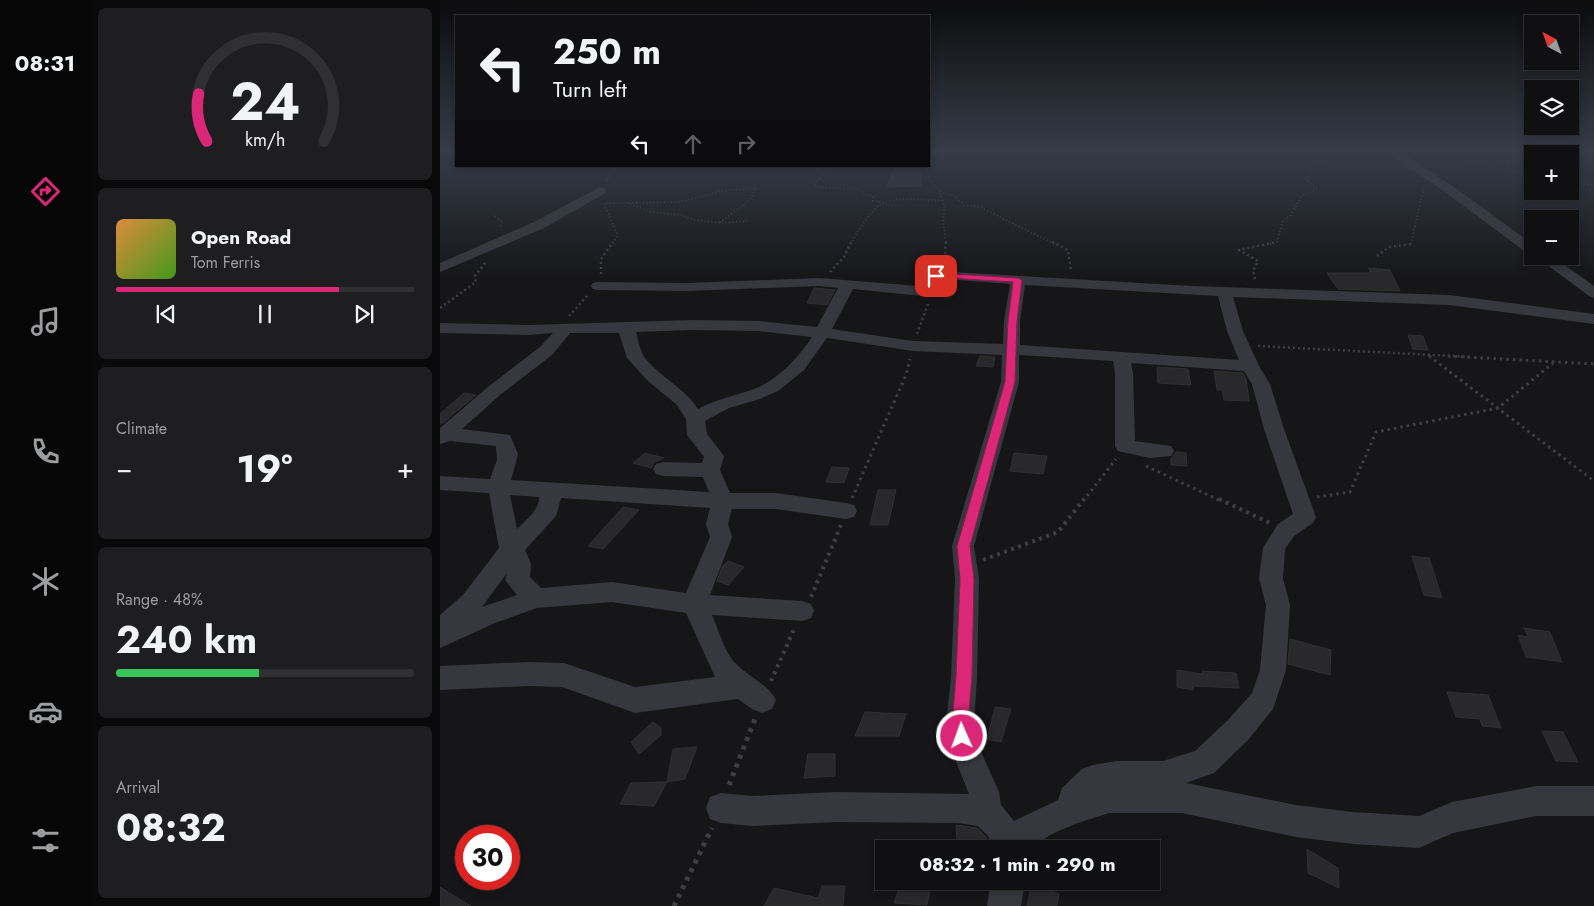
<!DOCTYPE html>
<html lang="en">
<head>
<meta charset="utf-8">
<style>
  body { margin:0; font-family:Jost,sans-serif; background:#1e1e20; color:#f1f3f6; height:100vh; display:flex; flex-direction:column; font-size:19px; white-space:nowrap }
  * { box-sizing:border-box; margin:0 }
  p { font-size:16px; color:#9c9d9f }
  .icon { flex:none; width:28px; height:28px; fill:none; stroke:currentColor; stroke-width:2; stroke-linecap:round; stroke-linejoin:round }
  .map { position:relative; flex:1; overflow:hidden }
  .sheet { display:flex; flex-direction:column; gap:8px; padding:8px; background:#09090a; width:350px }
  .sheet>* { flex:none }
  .top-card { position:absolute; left:15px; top:15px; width:475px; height:152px; border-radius:0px; box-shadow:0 2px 8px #0003,0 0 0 1px #303032; background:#101012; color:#f1f3f6; overflow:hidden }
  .needle { width:32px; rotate:319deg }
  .tools { position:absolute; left:1084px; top:15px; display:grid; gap:10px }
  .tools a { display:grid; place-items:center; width:55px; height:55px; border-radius:0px; background:#101012; box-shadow:0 2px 8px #0003,0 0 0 1px #303032; font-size:25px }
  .speed { position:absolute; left:15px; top:825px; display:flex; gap:10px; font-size:25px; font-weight:700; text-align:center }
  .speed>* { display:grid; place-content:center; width:65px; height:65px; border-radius:50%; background:#101012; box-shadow:0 2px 8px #0003,0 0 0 1px #303032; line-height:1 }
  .speed .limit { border:8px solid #d22; background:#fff; color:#111 }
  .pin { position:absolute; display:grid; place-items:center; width:42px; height:42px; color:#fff; margin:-21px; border-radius:10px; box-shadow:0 2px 8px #0006 }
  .me { position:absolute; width:55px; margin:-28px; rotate:358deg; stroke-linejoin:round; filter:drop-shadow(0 0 4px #0008) }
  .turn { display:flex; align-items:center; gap:18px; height:105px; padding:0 15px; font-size:22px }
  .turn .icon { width:65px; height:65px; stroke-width:2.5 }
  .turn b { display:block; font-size:35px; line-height:42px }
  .lanes { display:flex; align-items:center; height:48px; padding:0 15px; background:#0003; justify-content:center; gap:25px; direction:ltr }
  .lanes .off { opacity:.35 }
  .big { font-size:38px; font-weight:700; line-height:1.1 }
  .sheet .tile { flex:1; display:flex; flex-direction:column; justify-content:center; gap:8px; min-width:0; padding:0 18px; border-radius:8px; background:#1e1e20 }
  .sheet .dial { align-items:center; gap:0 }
  .dial svg { height:130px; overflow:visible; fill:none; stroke:#303032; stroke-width:7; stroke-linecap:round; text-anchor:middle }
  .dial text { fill:#f1f3f6; stroke:none }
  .song { display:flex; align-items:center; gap:15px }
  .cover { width:60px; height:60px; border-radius:8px; background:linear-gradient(135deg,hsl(30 70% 55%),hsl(100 70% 35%)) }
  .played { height:5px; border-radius:2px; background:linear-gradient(90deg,#db2777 75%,#303032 75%) }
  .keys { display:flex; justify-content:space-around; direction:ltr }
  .heat { display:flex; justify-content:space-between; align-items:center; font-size:28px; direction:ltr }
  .charge { height:8px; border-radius:4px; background:linear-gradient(90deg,#34c759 48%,#303032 0) }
  .trip { position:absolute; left:435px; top:840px; width:285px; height:50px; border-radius:0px; background:#101012; box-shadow:0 2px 8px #0003,0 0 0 1px #303032; font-weight:700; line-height:50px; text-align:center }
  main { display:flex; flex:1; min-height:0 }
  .tab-bar { display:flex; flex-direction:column; width:90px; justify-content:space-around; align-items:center; background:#060607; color:#9c9d9f }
  .tab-bar .icon { width:35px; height:35px }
  .tab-bar .current { color:#db2777 }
  .tab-bar b { font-size:22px; color:#f1f3f6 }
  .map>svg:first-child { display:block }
  .building { fill:#29292c; stroke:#303034 }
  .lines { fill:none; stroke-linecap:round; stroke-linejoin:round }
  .path-far4 { stroke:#3d3f44; stroke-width:2; stroke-dasharray:1 2.5; stroke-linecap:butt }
  .path-far3 { stroke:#3d3f44; stroke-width:2.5; stroke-dasharray:2 3; stroke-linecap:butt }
  .path-far2 { stroke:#3d3f44; stroke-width:3; stroke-dasharray:2.5 4; stroke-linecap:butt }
  .path-far1 { stroke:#3d3f44; stroke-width:4; stroke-dasharray:3 4.5; stroke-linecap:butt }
  .path { stroke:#3d3f44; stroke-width:5; stroke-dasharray:4 5.5; stroke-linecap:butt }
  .street { fill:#37383d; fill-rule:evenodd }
  .route { fill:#db2777; stroke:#8e194d }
</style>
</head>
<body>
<main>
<nav class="tab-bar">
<b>08:31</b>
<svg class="icon current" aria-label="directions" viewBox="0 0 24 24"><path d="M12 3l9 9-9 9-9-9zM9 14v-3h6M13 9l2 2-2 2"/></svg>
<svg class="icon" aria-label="music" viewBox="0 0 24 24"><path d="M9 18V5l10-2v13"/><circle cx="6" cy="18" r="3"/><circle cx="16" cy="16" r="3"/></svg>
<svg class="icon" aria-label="phone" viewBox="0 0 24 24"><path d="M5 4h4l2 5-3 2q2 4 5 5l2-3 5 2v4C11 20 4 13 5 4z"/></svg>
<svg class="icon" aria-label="climate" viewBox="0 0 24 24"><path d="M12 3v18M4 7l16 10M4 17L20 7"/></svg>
<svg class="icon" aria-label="car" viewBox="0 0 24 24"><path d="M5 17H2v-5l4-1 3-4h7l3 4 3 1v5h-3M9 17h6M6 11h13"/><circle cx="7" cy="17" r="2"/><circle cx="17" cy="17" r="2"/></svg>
<svg class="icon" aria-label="filters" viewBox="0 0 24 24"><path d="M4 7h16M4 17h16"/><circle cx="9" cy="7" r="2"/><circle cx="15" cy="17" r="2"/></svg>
</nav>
<section class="sheet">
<div class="tile dial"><svg viewBox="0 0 100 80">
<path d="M14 69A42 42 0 1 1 86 69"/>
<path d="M14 69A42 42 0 0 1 9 40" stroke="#db2777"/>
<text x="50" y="56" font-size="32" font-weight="700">24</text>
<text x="50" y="72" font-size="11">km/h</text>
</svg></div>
<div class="tile">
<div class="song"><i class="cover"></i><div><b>Open Road</b><p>Tom Ferris</p></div></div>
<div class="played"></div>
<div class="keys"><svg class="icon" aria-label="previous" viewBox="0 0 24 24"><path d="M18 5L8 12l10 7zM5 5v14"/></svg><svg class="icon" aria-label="pause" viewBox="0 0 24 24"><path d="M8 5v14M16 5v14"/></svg><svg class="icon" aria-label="next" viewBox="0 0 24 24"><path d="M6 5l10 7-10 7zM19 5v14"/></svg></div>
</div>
<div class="tile"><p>Climate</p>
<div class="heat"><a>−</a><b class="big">19°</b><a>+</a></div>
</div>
<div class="tile"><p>Range · 48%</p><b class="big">240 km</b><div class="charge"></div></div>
<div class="tile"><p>Arrival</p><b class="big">08:32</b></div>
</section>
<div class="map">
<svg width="1154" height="906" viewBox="0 0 1154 906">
  <rect width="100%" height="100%" fill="#161618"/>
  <g class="building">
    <polygon points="455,166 479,166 482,186 447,187"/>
    <polygon points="928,268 950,270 960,291 898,289 887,273 931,273"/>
    <polygon points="374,288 395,290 387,305 367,303"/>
    <polygon points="968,335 983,336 988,350 973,349"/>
    <polygon points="540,356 555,357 553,367 536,366"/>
    <polygon points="717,367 748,369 751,385 718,383"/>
    <polygon points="774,371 803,373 806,378 809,401 784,400 782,390 777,390"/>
    <polygon points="24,393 36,395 3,423 0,423 0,414"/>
    <polygon points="736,452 746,453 747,466 731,465 731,458"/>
    <polygon points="205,453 224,458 215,462 211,468 193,463"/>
    <polygon points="574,453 607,456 603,474 570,471"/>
    <polygon points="392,467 409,468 404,483 386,482"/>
    <polygon points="438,490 456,490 448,525 430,525"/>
    <polygon points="183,507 199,510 163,549 148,546"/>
    <polygon points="972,556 989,558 1002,598 984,595"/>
    <polygon points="288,561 304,567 288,585 277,581 282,567"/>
    <polygon points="1084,628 1110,632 1122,662 1086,657 1078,635 1088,637"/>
    <polygon points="850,639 891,650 890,675 848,664"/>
    <polygon points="737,670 763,674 762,671 796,673 799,688 753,686 753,690 737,687"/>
    <polygon points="1007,692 1048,695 1061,728 1042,726 1040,719 1016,717"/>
    <polygon points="555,707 571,709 561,742 547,739"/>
    <polygon points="425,712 466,714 459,736 415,736"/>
    <polygon points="213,722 221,728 221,735 199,754 191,742"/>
    <polygon points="1102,731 1123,732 1138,762 1116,761"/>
    <polygon points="257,747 245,779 227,782 233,749"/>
    <polygon points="368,754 395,754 395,776 364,778"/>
    <polygon points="227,782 214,806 180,804 191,783"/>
    <polygon points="516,825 537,828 546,837 550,845 517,843"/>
    <polygon points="867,849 898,868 899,888 868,873"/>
    <polygon points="461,881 492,883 487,905 454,903"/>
    <polygon points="592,883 619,894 617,906 587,906"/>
    <polygon points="382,886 405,886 403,906 324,906 334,888 378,898"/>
    <polygon points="0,887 31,906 0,906"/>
  </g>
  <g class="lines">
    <g class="path-far4">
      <polyline points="986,152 1092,175"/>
      <polyline points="1057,152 1075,158 1068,161 1068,170"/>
      <polyline points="392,166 385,171 374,185 385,188 417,189 433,197 433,201 443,202"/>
      <polyline points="486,166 489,180 499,191 505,207 503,219 506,244"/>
      <polyline points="178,168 211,166"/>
      <polyline points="167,181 170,174 179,166"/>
      <polyline points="1130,182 1154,185"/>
      <polyline points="500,191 514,196 524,205 540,207 615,244"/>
      <polyline points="166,203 189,203 210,212 241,215 255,220 281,223 307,221"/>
      <polyline points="189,203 239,202 282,191 316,188 309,201 279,223"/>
      <polyline points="164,204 177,233 177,237 172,244"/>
      <polyline points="55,216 63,222 59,228"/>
      <path d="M 411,244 C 416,233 433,206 445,202 C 458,197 488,200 503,201"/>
      <polyline points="830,244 837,242 843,220 850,216 862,196 878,189 866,180 890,152"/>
      <polyline points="971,244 984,186"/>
    </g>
    <g class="path-far3">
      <polyline points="612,242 628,250 631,271"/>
      <polyline points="937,256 949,247 971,244 971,242"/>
      <polyline points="501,263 505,254 506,242"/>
      <polyline points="390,272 404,257 411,242"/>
      <polyline points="161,274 161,259 173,242"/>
      <polyline points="815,279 813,271 818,261 799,250 836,242"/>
      <polyline points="0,308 36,282 35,276 45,263"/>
      <polyline points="129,316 148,295"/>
      <polyline points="477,334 488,304"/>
      <polyline points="818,346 1032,357"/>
      <polyline points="989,356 991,357"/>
    </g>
    <g class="path-far2">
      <polyline points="989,356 1154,481"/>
      <polyline points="1008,356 1154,364"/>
      <polyline points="706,466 781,501"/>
      <polyline points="877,497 910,492 936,432 1058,408 1113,363"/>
      <polyline points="412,498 466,375 470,359"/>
      <polyline points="643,501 676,459"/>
    </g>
    <g class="path-far1">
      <polyline points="779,499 830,523"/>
      <polyline points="543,560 618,532 644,499"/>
      <polyline points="371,597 401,525"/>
      <polyline points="331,681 355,627"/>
    </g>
    <g class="path">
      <polyline points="289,785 315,719"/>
      <polyline points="234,906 272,828"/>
    </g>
    <g class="street">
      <polygon points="947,152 960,152 1017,189 1092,244 1092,254 1087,253 1009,195"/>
      <polygon points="160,187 164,188 166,191 164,194 104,228 0,272 0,263 94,222"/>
      <polygon points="1095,256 1112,256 1154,286 1154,298 1149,296"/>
      <path d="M 496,271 L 752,286 L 1009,295 L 1154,314 L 1154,324 L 1009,305 L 793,297 L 803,331 L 819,366 L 830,384 L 844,429 L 876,517 L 873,523 L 854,536 L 845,549 L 843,578 L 850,605 L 846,670 L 833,709 L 808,740 L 774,773 L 746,783 L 856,805 L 913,812 L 979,816 L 1012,802 L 1096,786 L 1154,786 L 1154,816 L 1096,816 L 1013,833 L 979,848 L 913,844 L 856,837 L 742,813 L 669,813 L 635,824 L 612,834 L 588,849 L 553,849 L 548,836 L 538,826 L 518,823 L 396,822 L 313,826 L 281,823 L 270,819 L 266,808 L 270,797 L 281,793 L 313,796 L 396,792 L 529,794 L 510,746 L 506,725 L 511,677 L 515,579 L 512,546 L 561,382 L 562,355 L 473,351 L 387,338 L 364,370 L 338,391 L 320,399 L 289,408 L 265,421 L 267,434 L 284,456 L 280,470 L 290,493 L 336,493 L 406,503 L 414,505 L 417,511 L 414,517 L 406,519 L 336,509 L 292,509 L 288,524 L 292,537 L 270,595 L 362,601 L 371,604 L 374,611 L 371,618 L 362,621 L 272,615 C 278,629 283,646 291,658 C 303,675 327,682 336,700 L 332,709 L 322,713 L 312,709 L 298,699 L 195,713 L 122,687 L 89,686 L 0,690 L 0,666 L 89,662 L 124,663 L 195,687 L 275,677 L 246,613 L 172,602 L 97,608 L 55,623 L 0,648 L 0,615 L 23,595 L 59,548 L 49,493 L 0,490 L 0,476 L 50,479 L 57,460 L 56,446 L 10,441 L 0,444 L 0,428 L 48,387 L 100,347 L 113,333 L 88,335 L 0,333 L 0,323 L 88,325 L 253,320 L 318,321 L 377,327 L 398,288 L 379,286 L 247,291 L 158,290 L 153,289 L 151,286 L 153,283 L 158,282 L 247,283 L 379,278 L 491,287 L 496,289 L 499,292 L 496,295 L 491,297 L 413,289 L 392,329 L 473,341 L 563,344 L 564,321 L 570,284 L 491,278 L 489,275 L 491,272 ZM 585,285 L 778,296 L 787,331 L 799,360 L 580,345 L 580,321 ZM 253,330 L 318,331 L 372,337 C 358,358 338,380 314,389 C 295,396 276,399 258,409 C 245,388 221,378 205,358 C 200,351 198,340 196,332 ZM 130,333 L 179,333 L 187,358 L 207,380 L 237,405 L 246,419 L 247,435 L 264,457 L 262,463 L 223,462 L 216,464 L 213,469 L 216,474 L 223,476 L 263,477 L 269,492 L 71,480 L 78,454 L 70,435 L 22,429 L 60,395 L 112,355 ZM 579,355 L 673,361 L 675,373 L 675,446 L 678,451 L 710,458 L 731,456 L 734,451 L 731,446 L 695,441 L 693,373 L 691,363 L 804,371 L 812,384 L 824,429 L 853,514 L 838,524 L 823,548 L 819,578 L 826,605 L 820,670 L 812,693 L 788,720 L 755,751 L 723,761 L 677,761 L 653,765 L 642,769 L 622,788 L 618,800 L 574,821 L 561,805 L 559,792 L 538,745 L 534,725 L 537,677 L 539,579 L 534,546 L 579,382 ZM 70,495 L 99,497 C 100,509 86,520 77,529 ZM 121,498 L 270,508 L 266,524 L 270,537 L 246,593 L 172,582 L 101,588 L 90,577 L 91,564 L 85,550 L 116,516 ZM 67,573 L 65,580 L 77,595 L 42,607 Z"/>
      <polygon points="551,881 585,881 581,906 547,906"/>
    </g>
  </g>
  <linearGradient id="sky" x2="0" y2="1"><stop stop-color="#0c0c0d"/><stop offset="0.54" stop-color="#363c48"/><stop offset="1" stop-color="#363c48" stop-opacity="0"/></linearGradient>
  <rect width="1154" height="279" fill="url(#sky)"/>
  <polygon class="route" points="496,273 578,278 582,280 577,321 575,382 530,546 534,579 532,676 528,725 530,736 528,741 522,744 516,741 512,725 516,676 520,579 517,546 565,382 568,321 573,282 493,277 492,276"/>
</svg>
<div class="tools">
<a><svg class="needle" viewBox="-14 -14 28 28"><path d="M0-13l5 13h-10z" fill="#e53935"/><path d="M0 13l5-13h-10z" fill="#9c9d9f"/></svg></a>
<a><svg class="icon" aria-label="layers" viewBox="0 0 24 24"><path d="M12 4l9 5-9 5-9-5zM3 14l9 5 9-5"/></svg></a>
<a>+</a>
<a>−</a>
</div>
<div class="speed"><div class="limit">30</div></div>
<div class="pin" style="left:496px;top:276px;background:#d93025"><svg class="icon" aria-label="arrive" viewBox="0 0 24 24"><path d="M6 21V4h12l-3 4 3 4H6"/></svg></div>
<svg class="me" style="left:522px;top:736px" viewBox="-20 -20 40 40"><circle r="17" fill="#db2777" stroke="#fff" stroke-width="3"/><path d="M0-11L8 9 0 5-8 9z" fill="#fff"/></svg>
<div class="trip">08:32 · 1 min · 290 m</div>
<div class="top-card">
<div class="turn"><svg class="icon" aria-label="left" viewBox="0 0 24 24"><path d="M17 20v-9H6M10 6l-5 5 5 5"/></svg><div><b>250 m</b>Turn left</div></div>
<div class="lanes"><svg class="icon" aria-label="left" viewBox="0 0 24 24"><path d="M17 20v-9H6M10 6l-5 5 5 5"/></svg><svg class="icon off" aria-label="ahead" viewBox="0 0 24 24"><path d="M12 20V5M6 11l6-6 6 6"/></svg><svg class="icon off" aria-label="right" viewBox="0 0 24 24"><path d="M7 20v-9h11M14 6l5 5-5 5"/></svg></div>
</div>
</div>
</main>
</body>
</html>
